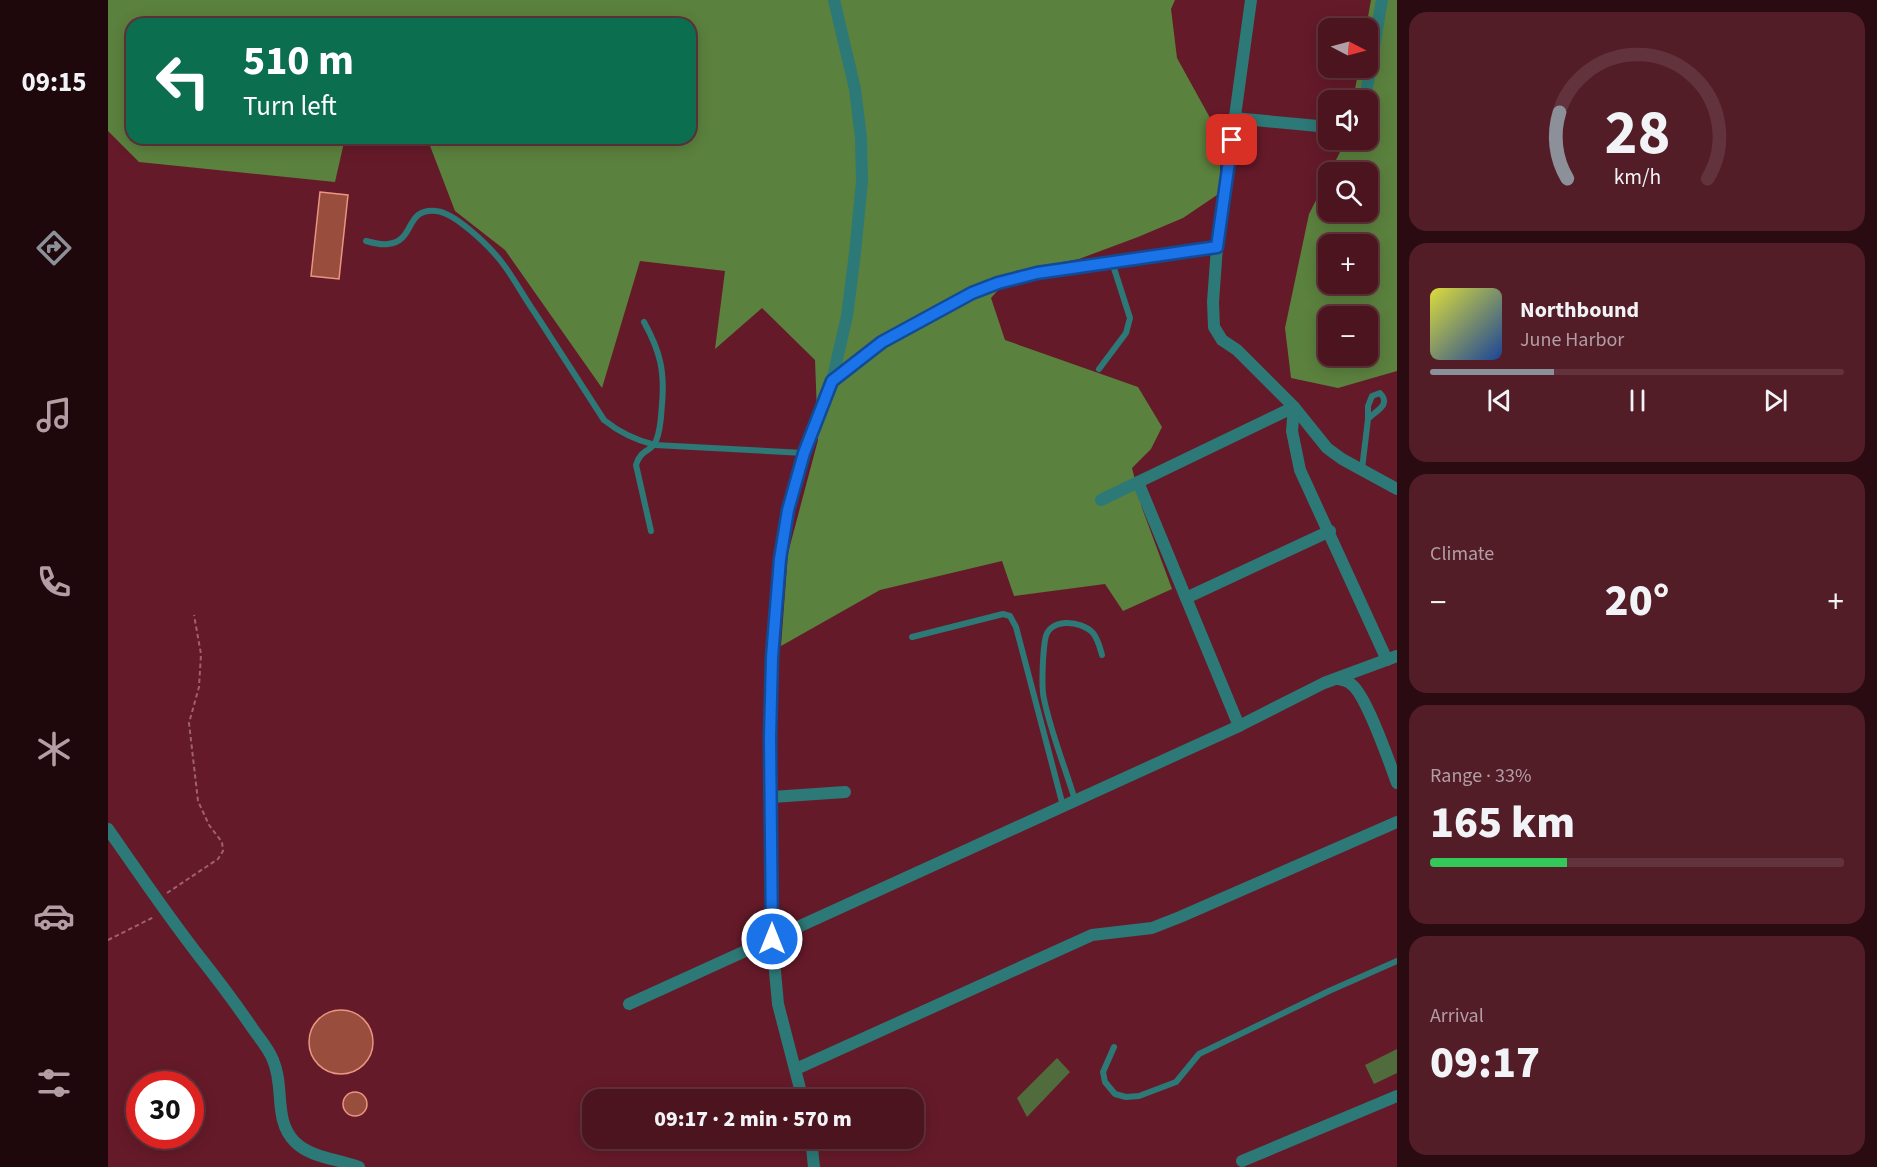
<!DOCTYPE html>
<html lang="en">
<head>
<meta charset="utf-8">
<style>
  body { margin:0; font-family:"Source Sans 3",sans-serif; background:#531d28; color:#f1f3f6; height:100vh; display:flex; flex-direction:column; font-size:22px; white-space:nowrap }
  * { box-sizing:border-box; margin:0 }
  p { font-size:20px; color:#b29ea4 }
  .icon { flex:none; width:33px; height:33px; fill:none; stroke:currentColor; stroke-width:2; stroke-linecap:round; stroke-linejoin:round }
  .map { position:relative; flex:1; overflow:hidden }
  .details { display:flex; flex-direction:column; gap:12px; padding:12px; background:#2a0b11; width:480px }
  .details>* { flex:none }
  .guide { position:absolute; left:18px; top:18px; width:570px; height:126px; border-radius:18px; box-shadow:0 3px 15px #0003,0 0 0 2px #63333d; background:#0b6e4f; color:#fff; overflow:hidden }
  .needle { width:39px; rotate:96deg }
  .fabs { position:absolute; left:1210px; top:18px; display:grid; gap:12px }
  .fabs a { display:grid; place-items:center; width:60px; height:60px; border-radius:12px; background:#4c141f; box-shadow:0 3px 15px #0003,0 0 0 2px #63333d; font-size:30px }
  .speed { position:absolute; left:18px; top:1071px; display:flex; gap:12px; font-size:30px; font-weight:700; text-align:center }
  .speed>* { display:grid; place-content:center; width:78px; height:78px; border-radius:50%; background:#4c141f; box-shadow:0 3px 15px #0003,0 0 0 2px #63333d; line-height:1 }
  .speed .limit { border:9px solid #d22; background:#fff; color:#111 }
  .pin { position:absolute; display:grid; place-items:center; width:51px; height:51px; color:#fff; margin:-26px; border-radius:12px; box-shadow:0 3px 9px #0006 }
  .me { position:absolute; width:66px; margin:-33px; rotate:0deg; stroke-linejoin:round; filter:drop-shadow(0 0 4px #0008) }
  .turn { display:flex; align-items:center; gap:21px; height:126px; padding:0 18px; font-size:27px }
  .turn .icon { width:78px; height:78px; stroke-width:2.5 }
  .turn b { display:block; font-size:42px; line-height:51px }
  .big { font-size:45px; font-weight:800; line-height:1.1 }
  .details .tile { flex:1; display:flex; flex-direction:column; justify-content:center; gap:9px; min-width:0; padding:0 21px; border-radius:18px; background:#531d28 }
  .details .dial { align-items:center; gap:0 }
  .dial svg { height:156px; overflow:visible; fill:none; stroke:#63333d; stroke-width:7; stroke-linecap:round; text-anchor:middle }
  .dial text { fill:#f1f3f6; stroke:none }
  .song { display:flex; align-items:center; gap:18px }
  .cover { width:72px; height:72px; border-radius:9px; background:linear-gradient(135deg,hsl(60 70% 55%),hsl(220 70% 35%)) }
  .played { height:6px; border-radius:3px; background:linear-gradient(90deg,#8c9099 30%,#63333d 30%) }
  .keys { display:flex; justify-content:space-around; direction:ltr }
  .heat { display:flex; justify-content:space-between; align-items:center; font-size:33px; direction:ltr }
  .charge { height:9px; border-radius:4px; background:linear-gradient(90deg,#34c759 33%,#63333d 0) }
  .trip { position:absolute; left:474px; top:1089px; width:342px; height:60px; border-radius:18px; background:#4c141f; box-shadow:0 3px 15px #0003,0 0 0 2px #63333d; font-weight:800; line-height:60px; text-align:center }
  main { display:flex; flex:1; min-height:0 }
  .menu { display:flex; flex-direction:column; width:108px; justify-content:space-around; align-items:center; background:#1e080c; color:#b29ea4 }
  .menu .icon { width:42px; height:42px }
  .menu .active { color:#8c9099 }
  .menu b { font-size:27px; color:#f1f3f6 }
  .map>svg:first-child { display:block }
  .green { fill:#516c3c }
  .forest { fill:#5b813e; fill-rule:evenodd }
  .building { fill:#994d3d; stroke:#e99582; stroke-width:1.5 }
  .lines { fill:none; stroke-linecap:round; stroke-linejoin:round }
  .path { stroke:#a0616b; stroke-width:2; stroke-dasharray:4.5 3; stroke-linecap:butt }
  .service { stroke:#2c7977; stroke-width:6 }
  .minor { stroke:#2c7977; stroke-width:12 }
  .route-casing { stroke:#114b97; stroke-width:15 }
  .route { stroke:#1a73e8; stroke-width:10 }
</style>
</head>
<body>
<main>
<nav class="menu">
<b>09:15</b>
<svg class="icon active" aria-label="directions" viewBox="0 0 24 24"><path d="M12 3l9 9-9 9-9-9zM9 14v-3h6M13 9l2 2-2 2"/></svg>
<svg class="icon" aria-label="music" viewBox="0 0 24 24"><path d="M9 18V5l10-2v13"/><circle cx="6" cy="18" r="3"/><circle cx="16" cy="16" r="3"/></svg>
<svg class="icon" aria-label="phone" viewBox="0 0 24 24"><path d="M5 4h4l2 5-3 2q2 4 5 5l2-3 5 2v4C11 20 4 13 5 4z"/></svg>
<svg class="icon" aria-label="climate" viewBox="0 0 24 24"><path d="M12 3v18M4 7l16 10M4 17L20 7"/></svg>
<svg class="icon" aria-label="car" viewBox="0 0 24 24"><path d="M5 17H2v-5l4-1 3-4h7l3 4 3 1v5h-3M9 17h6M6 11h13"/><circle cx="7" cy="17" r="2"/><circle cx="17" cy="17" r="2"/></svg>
<svg class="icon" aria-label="filters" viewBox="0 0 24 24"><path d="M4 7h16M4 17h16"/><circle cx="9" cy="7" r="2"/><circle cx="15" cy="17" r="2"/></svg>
</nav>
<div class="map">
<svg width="1289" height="1167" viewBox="0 0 1289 1167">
  <rect width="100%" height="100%" fill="#651a29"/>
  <g class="green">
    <polygon points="1289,1049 1289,1073 1266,1084 1257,1065"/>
    <polygon points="949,1058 962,1072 919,1117 909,1098"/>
  </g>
  <g class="forest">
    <polygon points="0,0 1067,0 1063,9 1069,58 1112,136 1112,193 1075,218 1030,237 971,259 907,271 883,298 897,340 1030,387 1054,427 1043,449 1024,468 1034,508 1064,589 1015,611 997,584 906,596 894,561 772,590 673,646 680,553 710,440 707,360 654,308 607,349 617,271 532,261 494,388 397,250 347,211 319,138 582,138 582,24 24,24 24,138 237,138 227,182 31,162 0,131"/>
    <path d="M 1263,0 L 1289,0 L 1289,371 L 1230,388 L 1183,378 L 1177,328 L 1201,214 L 1221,175 L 1221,212 L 1260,212 L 1260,172 L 1222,172 L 1238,140 L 1260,140 L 1260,100 L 1245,100 L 1251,68 L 1260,68 L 1260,28 L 1258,28 ZM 1221,244 L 1260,244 L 1260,284 L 1221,284 ZM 1221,316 L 1260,316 L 1260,356 L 1221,356 Z"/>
  </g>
  <g class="building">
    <polygon points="212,192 240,195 231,279 203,276"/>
    <circle cx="233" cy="1042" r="32"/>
    <circle cx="247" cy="1104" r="12"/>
  </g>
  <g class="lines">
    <g class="path">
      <polyline points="59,893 110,859 115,851 114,842 101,825 90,801 81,723 91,687 93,654 86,615"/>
      <polyline points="0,940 46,917"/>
    </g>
    <g class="service">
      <path d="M 258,241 C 265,243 273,245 280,244 C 308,241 296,208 328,211 C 346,212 380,245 392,260 C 405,276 415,296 427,313 C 450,349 473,384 496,420 C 512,433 527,440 547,445 L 696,453"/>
      <path d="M 536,322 C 552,351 557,371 554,404 C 553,417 553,429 548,441 C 544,452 533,448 528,465 L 543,531"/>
      <polyline points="991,369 1018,333 1022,318 1004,262"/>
      <path d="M 1254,469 L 1260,419 C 1267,411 1284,405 1272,393 L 1264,396 L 1260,406 L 1260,419"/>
      <polyline points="804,637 895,614 902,616 908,627 955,806"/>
      <path d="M 967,800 C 957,767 943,733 936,699 C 933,687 935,653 937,640 C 940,617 973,620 985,633 C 990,639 992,648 994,655"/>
      <polyline points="1006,1047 995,1072 997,1082 1007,1094 1018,1097 1031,1096 1068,1082 1091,1054 1221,991 1289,961"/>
    </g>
    <g class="minor">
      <polyline points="1143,0 1109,247 1105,302 1106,327 1114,340 1129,350 1186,407 1219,448 1234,459 1289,489"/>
      <polyline points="1257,100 1274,0"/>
      <polyline points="1126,118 1221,127"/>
      <polyline points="724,381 774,341 864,293 890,283 929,273 1109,247"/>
      <polyline points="1030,482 1131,726"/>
      <polyline points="993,500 1186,407 1184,431 1192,470 1279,660"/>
      <polyline points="1078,598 1222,531"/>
      <path d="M 1230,679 C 1234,680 1240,681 1243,684 C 1258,694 1282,764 1289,783"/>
      <polyline points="664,797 737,792"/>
      <path d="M 0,829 C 30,872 59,915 91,956 C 110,980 128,1004 145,1029 C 152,1039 161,1049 165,1060 C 177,1087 165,1120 187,1142 C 203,1158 231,1159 251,1167"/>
      <polyline points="521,1004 1131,726 1216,683 1289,656"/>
      <polyline points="688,1069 984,935 1044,928 1072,917 1289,822"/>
      <polyline points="695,1100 670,1004 664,939 662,738 664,657 672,559 680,510 696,453 724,381 739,316 747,253 754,181 753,138 747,89 726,0"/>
      <polyline points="703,1138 706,1167"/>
      <polyline points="1134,1161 1289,1096"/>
    </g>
  </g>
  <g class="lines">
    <defs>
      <polyline id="route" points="664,939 662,738 664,657 672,559 680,510 696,453 724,381 774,342 864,293 890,283 929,273 1109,247 1124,140"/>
    </defs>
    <use href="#route" class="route-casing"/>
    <use href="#route" class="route"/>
  </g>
</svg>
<div class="fabs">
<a><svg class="needle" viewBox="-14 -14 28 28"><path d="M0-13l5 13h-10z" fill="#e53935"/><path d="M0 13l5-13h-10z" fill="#b29ea4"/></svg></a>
<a><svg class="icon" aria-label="sound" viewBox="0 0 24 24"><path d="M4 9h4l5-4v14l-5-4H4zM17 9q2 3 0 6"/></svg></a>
<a><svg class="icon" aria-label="search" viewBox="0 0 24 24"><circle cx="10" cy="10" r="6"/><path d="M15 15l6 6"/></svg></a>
<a>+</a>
<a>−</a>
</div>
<div class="speed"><div class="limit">30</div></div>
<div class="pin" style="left:1124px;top:140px;background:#d93025"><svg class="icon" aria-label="arrive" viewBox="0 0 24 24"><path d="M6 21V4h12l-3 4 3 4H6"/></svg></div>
<svg class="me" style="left:664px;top:939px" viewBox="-20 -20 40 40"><circle r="17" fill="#1a73e8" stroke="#fff" stroke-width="3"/><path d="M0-11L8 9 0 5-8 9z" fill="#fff"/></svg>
<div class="trip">09:17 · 2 min · 570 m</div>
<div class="guide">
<div class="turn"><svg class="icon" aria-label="left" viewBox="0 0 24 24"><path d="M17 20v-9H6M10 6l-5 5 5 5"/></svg><div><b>510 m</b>Turn left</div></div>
</div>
</div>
<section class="details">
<div class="tile dial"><svg viewBox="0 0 100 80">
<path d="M14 69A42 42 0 1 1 86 69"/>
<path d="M14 69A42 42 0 0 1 10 35" stroke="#8c9099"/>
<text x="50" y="56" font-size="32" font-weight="700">28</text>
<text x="50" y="72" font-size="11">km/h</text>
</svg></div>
<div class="tile">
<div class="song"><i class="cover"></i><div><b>Northbound</b><p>June Harbor</p></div></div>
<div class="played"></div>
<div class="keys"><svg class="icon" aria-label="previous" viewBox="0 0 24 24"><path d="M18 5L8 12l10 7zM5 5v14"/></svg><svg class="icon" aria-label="pause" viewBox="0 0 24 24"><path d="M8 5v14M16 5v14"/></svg><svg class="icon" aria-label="next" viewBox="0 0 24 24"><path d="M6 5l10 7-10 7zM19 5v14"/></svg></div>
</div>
<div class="tile"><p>Climate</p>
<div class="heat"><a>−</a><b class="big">20°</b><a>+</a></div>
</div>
<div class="tile"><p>Range · 33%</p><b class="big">165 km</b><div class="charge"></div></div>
<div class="tile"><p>Arrival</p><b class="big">09:17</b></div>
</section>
</main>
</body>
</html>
